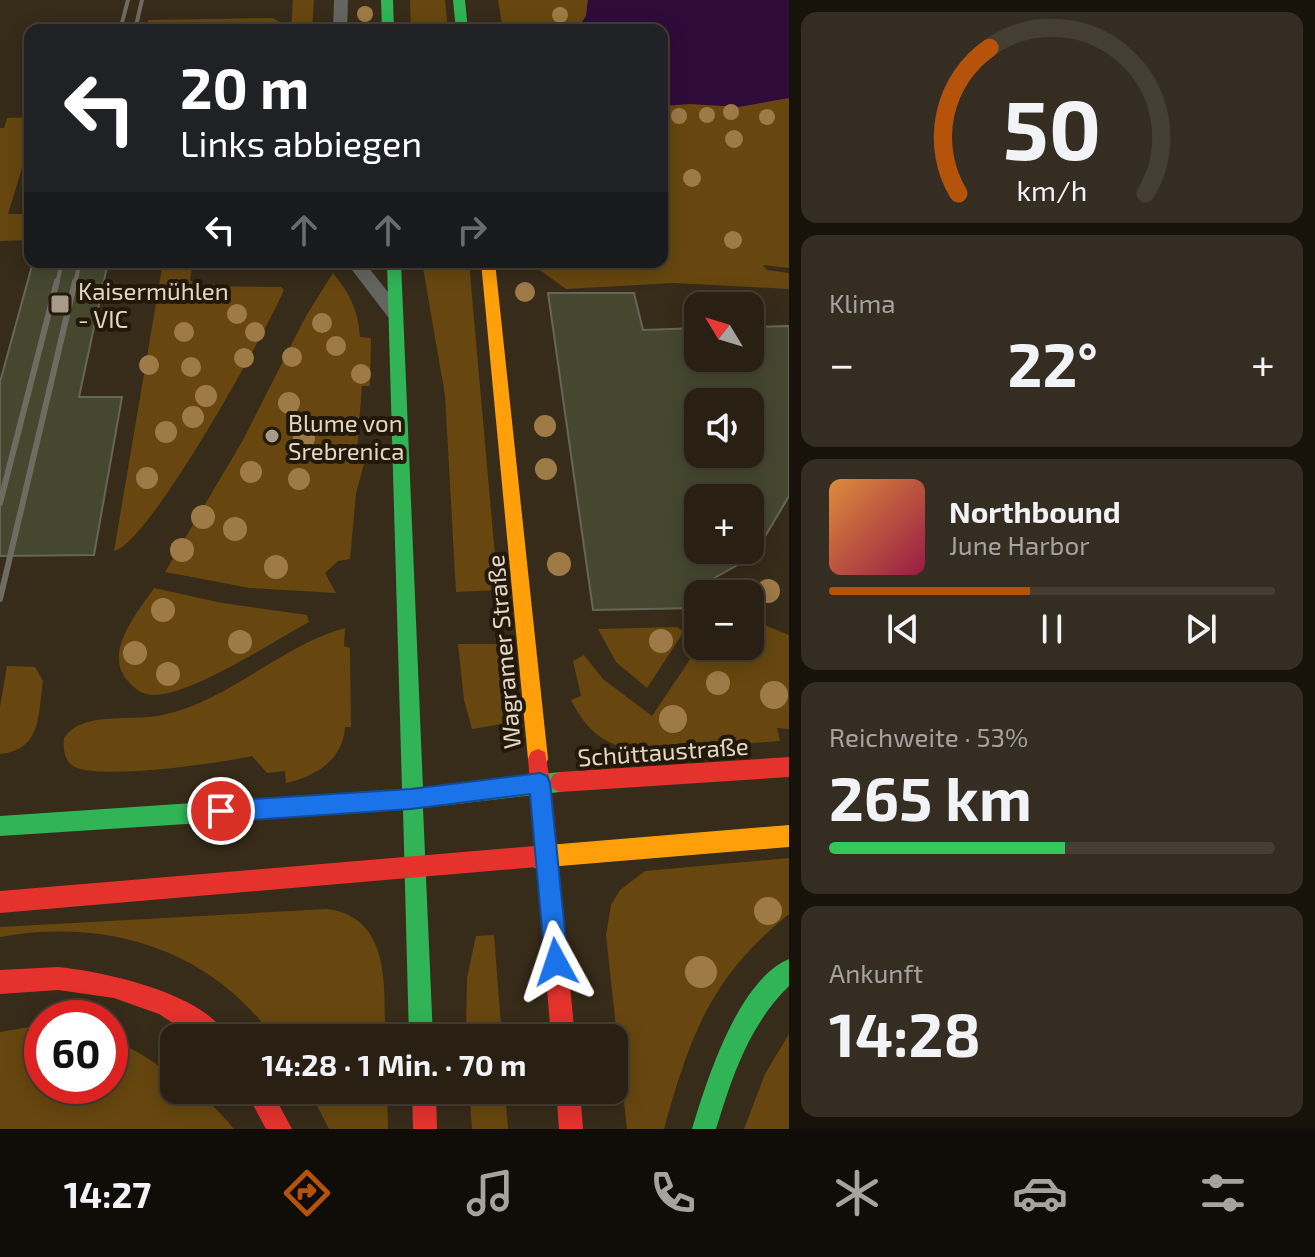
<!DOCTYPE html>
<html lang="de">
<head>
<meta charset="utf-8">
<style>
  body { margin:0; font-family:"Exo 2",sans-serif; background:#352d21; color:#f1f3f6; height:100vh; display:flex; flex-direction:column; font-size:30px; white-space:nowrap }
  * { box-sizing:border-box; margin:0 }
  p { font-size:26px; color:#a5a3a0 }
  .icon { flex:none; width:44px; height:44px; fill:none; stroke:currentColor; stroke-width:2; stroke-linecap:round; stroke-linejoin:round }
  .map { position:relative; flex:1; overflow:hidden }
  .panel { display:flex; flex-direction:column; gap:12px; padding:12px; background:#17120a; width:526px }
  .panel>* { flex:none }
  .banner { position:absolute; left:24px; top:24px; width:644px; height:244px; border-radius:16px; box-shadow:0 4px 20px #0003,0 0 0 2px #453e33; background:#202124; color:#fff; overflow:hidden }
  .needle { width:52px; rotate:308deg }
  .tools { position:absolute; left:684px; top:292px; display:grid; gap:16px }
  .tools a { display:grid; place-items:center; width:80px; height:80px; border-radius:16px; background:#292013; box-shadow:0 4px 20px #0003,0 0 0 2px #453e33; font-size:40px }
  .speed { position:absolute; left:24px; top:1000px; display:flex; gap:16px; font-size:40px; font-weight:700; text-align:center }
  .speed>* { display:grid; place-content:center; width:104px; height:104px; border-radius:50%; background:#292013; box-shadow:0 4px 20px #0003,0 0 0 2px #453e33; line-height:1 }
  .speed .limit { border:12px solid #d22; background:#fff; color:#111 }
  .pin { position:absolute; display:grid; place-items:center; width:68px; height:68px; color:#fff; margin:-34px; border:4px solid #fff; border-radius:50%; box-shadow:0 2px 8px #0007 }
  .me { position:absolute; width:88px; margin:-44px; rotate:355deg; stroke-linejoin:round; filter:drop-shadow(0 0 6px #0008) }
  .turn { display:flex; align-items:center; gap:28px; height:168px; padding:0 24px; font-size:36px }
  .turn .icon { width:104px; height:104px; stroke-width:2.5 }
  .turn b { display:block; font-size:56px; line-height:68px }
  .lanes { display:flex; align-items:center; height:76px; padding:0 24px; background:#0003; justify-content:center; gap:40px; direction:ltr }
  .lanes .off { opacity:.35 }
  .big { font-size:60px; font-weight:700; line-height:1.1 }
  .panel .tile { flex:1; display:flex; flex-direction:column; justify-content:center; gap:12px; min-width:0; padding:0 28px; border-radius:16px; background:#352d21 }
  .panel .dial { align-items:center; gap:0 }
  .dial svg { height:208px; overflow:visible; fill:none; stroke:#453e33; stroke-width:7; stroke-linecap:round; text-anchor:middle }
  .dial text { fill:#f1f3f6; stroke:none }
  .song { display:flex; align-items:center; gap:24px }
  .cover { width:96px; height:96px; border-radius:12px; background:linear-gradient(135deg,hsl(30 70% 55%),hsl(340 70% 35%)) }
  .played { height:8px; border-radius:4px; background:linear-gradient(90deg,#b45309 45%,#453e33 45%) }
  .keys { display:flex; justify-content:space-around; direction:ltr }
  .heat { display:flex; justify-content:space-between; align-items:center; font-size:44px; direction:ltr }
  .charge { height:12px; border-radius:6px; background:linear-gradient(90deg,#34c759 53%,#453e33 0) }
  .trip { position:absolute; left:160px; top:1024px; width:468px; height:80px; border-radius:16px; background:#292013; box-shadow:0 4px 20px #0003,0 0 0 2px #453e33; font-weight:700; line-height:80px; text-align:center }
  .tabs { display:flex; height:128px; justify-content:space-around; align-items:center; background:#100d08; color:#a5a3a0 }
  .tabs .icon { width:56px; height:56px }
  .tabs .current { color:#b45309 }
  .tabs b { font-size:36px; color:#f1f3f6 }
  main { display:flex; flex:1; min-height:0 }
  .map>svg:first-child { display:block }
  .green { fill:#67470f }
  .water { fill:#2f0b3a }
  .building { fill:#45482f; stroke:#666557; stroke-width:2; fill-rule:evenodd }
  .lines { fill:none; stroke-linecap:round; stroke-linejoin:round }
  .lane { fill:#636660; fill-rule:evenodd }
  .fast { fill:#30b455; fill-rule:evenodd }
  .slow { fill:#ff9f0a; fill-rule:evenodd }
  .jam { fill:#e5322d; fill-rule:evenodd }
  .rail-far1 { stroke:#6e6b62; stroke-width:4 }
  .rail { stroke:#6e6b62; stroke-width:6 }
  .tree { fill:#9e7a47 }
  .route { fill:#1a73e8; stroke:#114b97; stroke-width:2 }
  .poi-dot { fill:#a79a89; stroke:#22190b; stroke-width:3 }
  .labels { text-anchor:middle; dominant-baseline:central; stroke-width:8; stroke-linejoin:round; paint-order:stroke }
  .poi-label { font-size:24px; fill:#e4d6c5; stroke:#22190b; text-anchor:start }
  .street-label { font-size:24px; fill:#e4d6c5; stroke:#22190b }
</style>
</head>
<body>
<main>
<div class="map">
<svg width="789" height="1129" viewBox="0 0 789 1129">
  <rect width="100%" height="100%" fill="#372b19"/>
  <g class="green">
    <polygon points="293,0 314,0 312,30 291,30"/>
    <polygon points="410,0 445,0 448,30 411,30"/>
    <polygon points="498,0 588,0 586,16 577,30 503,30"/>
    <polygon points="273,18 279,22 278,30 146,30 148,20"/>
    <polygon points="789,83 789,268 763,265 767,270 789,273 789,289 674,283 566,289 537,268 536,262 662,262 662,91"/>
    <polygon points="30,117 30,142 8,214 30,214 30,240 0,241 0,128 4,128 7,118"/>
    <path d="M 163,262 L 193,262 L 190,280 L 197,286 L 281,287 L 284,290 C 266,332 149,544 114,551 Z"/>
    <polygon points="422,262 469,262 498,590 456,592 445,395"/>
    <path d="M 333,273 C 350,294 358,310 360,337 L 371,338 L 370,386 L 362,386 L 356,463 L 364,464 L 356,493 L 350,559 L 338,561 L 325,573 L 336,593 L 250,588 L 165,572 L 243,440 L 306,316 Z"/>
    <path d="M 154,588 L 222,603 L 307,615 L 309,622 C 272,642 192,695 154,695 C 142,695 135,689 128,681 C 102,653 138,612 154,588 Z"/>
    <path d="M 750,623 L 762,624 L 789,635 L 789,729 L 777,728 L 780,741 C 753,743 726,745 699,747 C 642,752 600,759 571,700 L 581,696 L 573,661 L 584,655 L 603,679 L 652,716 L 699,646 L 750,646 Z"/>
    <polygon points="677,627 683,631 681,636 647,688 616,662 598,629"/>
    <path d="M 345,628 L 344,646 L 350,648 L 351,727 L 345,727 C 343,760 315,777 286,783 L 285,771 L 267,773 L 252,756 C 221,763 98,781 73,766 C 64,760 63,748 64,738 C 83,710 133,722 163,715 C 229,701 280,646 345,628 Z"/>
    <polygon points="458,644 498,644 504,692 502,724 472,729 464,700"/>
    <path d="M 7,666 L 35,667 L 43,681 C 38,714 42,750 0,754 L 0,707 Z"/>
    <path d="M 789,858 L 789,914 C 711,977 690,1035 664,1129 L 627,1129 L 606,935 L 611,905 L 620,890 L 645,871 Z"/>
    <path d="M 327,909 C 392,917 384,989 385,1038 L 274,1038 C 209,948 106,918 0,937 L 0,927 Z"/>
    <polygon points="494,935 502,1038 466,1038 467,978 476,936"/>
    <path d="M 36,1026 L 42,1027 L 42,1086 L 110,1086 L 110,1039 C 134,1048 154,1062 174,1077 L 174,1090 C 201,1090 217,1109 234,1129 L 0,1129 L 0,1032 Z"/>
    <polygon points="789,1034 789,1129 744,1129 765,1074"/>
    <polygon points="309,1090 387,1090 388,1129 329,1129"/>
    <polygon points="469,1090 505,1090 508,1129 472,1129"/>
  </g>
  <polygon class="water" points="588,0 789,0 789,98 739,107 690,104 662,106 662,30 577,30 586,16"/>
  <g class="building">
    <polygon points="33,262 108,262 79,397 122,397 94,555 0,556 0,382"/>
    <path d="M 548,293 L 634,293 L 643,330 L 698,328 L 698,358 L 750,358 L 750,327 L 789,326 L 789,496 L 763,540 L 743,562 L 700,586 L 698,608 L 593,610 ZM 698,402 L 750,402 L 750,454 L 698,454 ZM 698,498 L 750,498 L 750,550 L 698,550 Z"/>
  </g>
  <g class="lines">
    <g class="lane">
      <polygon points="334,0 348,0 347,30 333,30"/>
      <polygon points="346,262 364,262 400,307 403,312 400,317 388,317"/>
    </g>
    <g class="fast">
      <polygon points="381,0 393,0 394,30 382,30"/>
      <polygon points="453,0 465,0 468,30 456,30"/>
      <polygon points="387,262 401,262 423,788 560,772 567,775 570,782 567,789 560,792 423,808 433,1038 409,1038 403,810 0,836 0,816 402,789"/>
      <path d="M 789,959 L 789,986 C 749,1025 732,1077 716,1129 L 692,1129 C 707,1080 738,980 789,959 Z"/>
    </g>
    <g class="slow">
      <polygon points="481,262 495,262 548,759 545,766 538,769 531,766 528,759"/>
      <polygon points="789,825 789,847 536,868 528,865 525,857 528,849 536,846"/>
    </g>
    <g class="jam">
      <polygon points="538,749 545,752 550,781 553,775 560,772 789,757 789,777 560,792 553,789 551,784 575,1038 551,1038 537,867 0,913 0,891 535,846 528,759 531,752"/>
      <path d="M 58,967 C 101,971 209,994 227,1038 L 196,1038 L 159,1014 L 114,998 L 58,990 L 0,994 L 0,970 Z"/>
      <polygon points="245,1090 271,1090 292,1129 266,1129"/>
      <polygon points="412,1090 436,1090 437,1129 413,1129"/>
      <polygon points="556,1090 580,1090 583,1129 559,1129"/>
    </g>
    <g class="rail-far1">
      <polyline points="120,30 128,0"/>
      <polyline points="135,30 142,0"/>
      <polyline points="57,283 62,262"/>
      <polyline points="75,283 80,262"/>
    </g>
    <g class="rail">
      <polyline points="0,503 57,281"/>
      <polyline points="0,599 75,281"/>
    </g>
  </g>
  <g class="tree">
    <circle cx="365" cy="14" r="8"/>
    <circle cx="560" cy="15" r="8"/>
    <circle cx="731" cy="112" r="8"/>
    <circle cx="707" cy="115" r="8"/>
    <circle cx="679" cy="116" r="8"/>
    <circle cx="767" cy="117" r="8"/>
    <circle cx="734" cy="139" r="9"/>
    <circle cx="692" cy="178" r="9"/>
    <circle cx="733" cy="240" r="9"/>
    <circle cx="525" cy="292" r="10"/>
    <circle cx="217" cy="294" r="10"/>
    <circle cx="237" cy="314" r="10"/>
    <circle cx="322" cy="323" r="10"/>
    <circle cx="184" cy="332" r="10"/>
    <circle cx="255" cy="332" r="10"/>
    <circle cx="336" cy="346" r="10"/>
    <circle cx="292" cy="357" r="10"/>
    <circle cx="244" cy="358" r="10"/>
    <circle cx="149" cy="365" r="10"/>
    <circle cx="191" cy="367" r="10"/>
    <circle cx="361" cy="374" r="10"/>
    <circle cx="206" cy="396" r="11"/>
    <circle cx="289" cy="403" r="11"/>
    <circle cx="193" cy="417" r="11"/>
    <circle cx="545" cy="426" r="11"/>
    <circle cx="166" cy="432" r="11"/>
    <circle cx="304" cy="438" r="11"/>
    <circle cx="546" cy="469" r="11"/>
    <circle cx="251" cy="472" r="11"/>
    <circle cx="147" cy="478" r="11"/>
    <circle cx="299" cy="479" r="11"/>
    <circle cx="203" cy="517" r="12"/>
    <circle cx="235" cy="529" r="12"/>
    <circle cx="182" cy="550" r="12"/>
    <circle cx="559" cy="564" r="12"/>
    <circle cx="276" cy="567" r="12"/>
    <circle cx="768" cy="591" r="12"/>
    <circle cx="163" cy="610" r="12"/>
    <circle cx="661" cy="641" r="12"/>
    <circle cx="240" cy="642" r="12"/>
    <circle cx="135" cy="653" r="12"/>
    <circle cx="168" cy="674" r="12"/>
    <circle cx="718" cy="683" r="12"/>
    <circle cx="774" cy="695" r="14"/>
    <circle cx="673" cy="719" r="14"/>
    <circle cx="768" cy="911" r="14"/>
    <circle cx="701" cy="972" r="16"/>
  </g>
  <polygon class="route" points="540,773 547,776 550,783 568,962 564,971 556,974 548,971 545,962 530,794 411,809 221,822 214,819 211,811 214,804 221,801 411,789"/>
  <g class="poi-dot">
    <rect x="50" y="294" width="20" height="20" rx="4"/>
    <circle cx="272" cy="436" r="8"/>
  </g>
  <g class="labels">
    <g class="poi-label">
      <text x="78" y="290">Kaisermühlen<tspan x="78" dy="28">- VIC</tspan></text>
      <text x="288" y="422">Blume von<tspan x="288" dy="28">Srebrenica</tspan></text>
    </g>
    <g class="street-label">
      <text transform="translate(503 652) rotate(-95)">Wagramer Straße</text>
      <text transform="translate(663 751) rotate(-4)">Schüttaustraße</text>
    </g>
  </g>
</svg>
<div class="tools">
<a><svg class="needle" viewBox="-14 -14 28 28"><path d="M0-13l5 13h-10z" fill="#e53935"/><path d="M0 13l5-13h-10z" fill="#a5a3a0"/></svg></a>
<a><svg class="icon" aria-label="sound" viewBox="0 0 24 24"><path d="M4 9h4l5-4v14l-5-4H4zM17 9q2 3 0 6"/></svg></a>
<a>+</a>
<a>−</a>
</div>
<div class="speed"><div class="limit">60</div></div>
<div class="pin" style="left:221px;top:811px;background:#d93025"><svg class="icon" aria-label="arrive" viewBox="0 0 24 24"><path d="M6 21V4h12l-3 4 3 4H6"/></svg></div>
<svg class="me" style="left:556px;top:962px" viewBox="-20 -20 40 40"><path d="M0-17L14 15 0 8-14 15z" fill="#1a73e8" stroke="#fff" stroke-width="4"/></svg>
<div class="trip">14:28 · 1 Min. · 70 m</div>
<div class="banner">
<div class="turn"><svg class="icon" aria-label="left" viewBox="0 0 24 24"><path d="M17 20v-9H6M10 6l-5 5 5 5"/></svg><div><b>20 m</b>Links abbiegen</div></div>
<div class="lanes"><svg class="icon" aria-label="left" viewBox="0 0 24 24"><path d="M17 20v-9H6M10 6l-5 5 5 5"/></svg><svg class="icon off" aria-label="ahead" viewBox="0 0 24 24"><path d="M12 20V5M6 11l6-6 6 6"/></svg><svg class="icon off" aria-label="ahead" viewBox="0 0 24 24"><path d="M12 20V5M6 11l6-6 6 6"/></svg><svg class="icon off" aria-label="right" viewBox="0 0 24 24"><path d="M7 20v-9h11M14 6l5 5-5 5"/></svg></div>
</div>
</div>
<section class="panel">
<div class="tile dial"><svg viewBox="0 0 100 80">
<path d="M14 69A42 42 0 1 1 86 69"/>
<path d="M14 69A42 42 0 0 1 26 13" stroke="#b45309"/>
<text x="50" y="56" font-size="32" font-weight="700">50</text>
<text x="50" y="72" font-size="11">km/h</text>
</svg></div>
<div class="tile"><p>Klima</p>
<div class="heat"><a>−</a><b class="big">22°</b><a>+</a></div>
</div>
<div class="tile">
<div class="song"><i class="cover"></i><div><b>Northbound</b><p>June Harbor</p></div></div>
<div class="played"></div>
<div class="keys"><svg class="icon" aria-label="previous" viewBox="0 0 24 24"><path d="M18 5L8 12l10 7zM5 5v14"/></svg><svg class="icon" aria-label="pause" viewBox="0 0 24 24"><path d="M8 5v14M16 5v14"/></svg><svg class="icon" aria-label="next" viewBox="0 0 24 24"><path d="M6 5l10 7-10 7zM19 5v14"/></svg></div>
</div>
<div class="tile"><p>Reichweite · 53%</p><b class="big">265 km</b><div class="charge"></div></div>
<div class="tile"><p>Ankunft</p><b class="big">14:28</b></div>
</section>
</main>
<nav class="tabs">
<b>14:27</b>
<svg class="icon current" aria-label="directions" viewBox="0 0 24 24"><path d="M12 3l9 9-9 9-9-9zM9 14v-3h6M13 9l2 2-2 2"/></svg>
<svg class="icon" aria-label="music" viewBox="0 0 24 24"><path d="M9 18V5l10-2v13"/><circle cx="6" cy="18" r="3"/><circle cx="16" cy="16" r="3"/></svg>
<svg class="icon" aria-label="phone" viewBox="0 0 24 24"><path d="M5 4h4l2 5-3 2q2 4 5 5l2-3 5 2v4C11 20 4 13 5 4z"/></svg>
<svg class="icon" aria-label="climate" viewBox="0 0 24 24"><path d="M12 3v18M4 7l16 10M4 17L20 7"/></svg>
<svg class="icon" aria-label="car" viewBox="0 0 24 24"><path d="M5 17H2v-5l4-1 3-4h7l3 4 3 1v5h-3M9 17h6M6 11h13"/><circle cx="7" cy="17" r="2"/><circle cx="17" cy="17" r="2"/></svg>
<svg class="icon" aria-label="filters" viewBox="0 0 24 24"><path d="M4 7h16M4 17h16"/><circle cx="9" cy="7" r="2"/><circle cx="15" cy="17" r="2"/></svg>
</nav>
</body>
</html>
